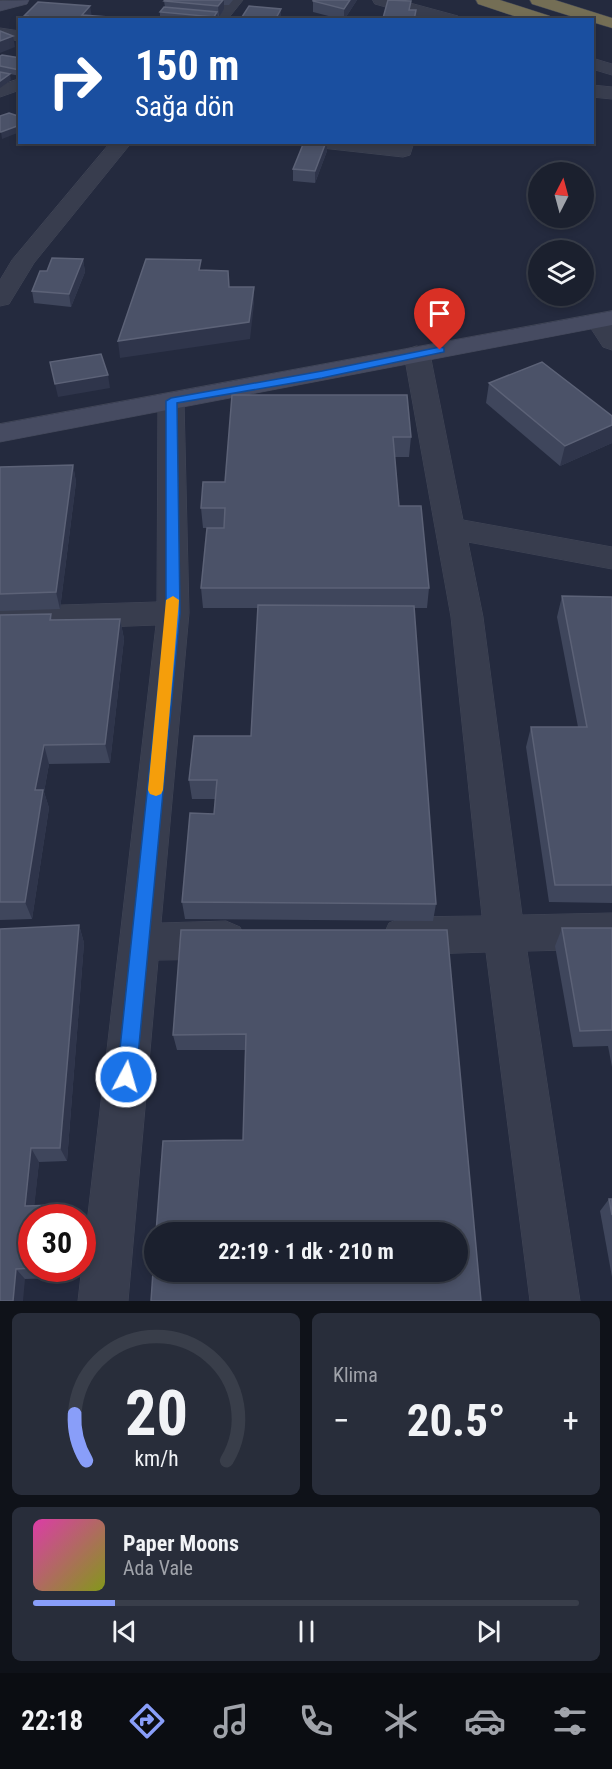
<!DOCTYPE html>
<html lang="tr">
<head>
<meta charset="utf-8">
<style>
  body { margin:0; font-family:"Roboto Condensed",sans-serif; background:#282d3a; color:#f1f3f6; height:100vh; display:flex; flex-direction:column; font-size:22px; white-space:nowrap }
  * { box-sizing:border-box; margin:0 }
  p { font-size:20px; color:#a0a3aa }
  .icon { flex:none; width:33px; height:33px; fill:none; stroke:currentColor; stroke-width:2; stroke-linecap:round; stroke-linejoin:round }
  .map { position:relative; height:1301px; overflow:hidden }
  .panel { display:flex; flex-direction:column; gap:12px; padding:12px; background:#0f1219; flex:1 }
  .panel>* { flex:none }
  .guide { position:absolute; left:18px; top:18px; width:576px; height:126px; border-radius:0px; box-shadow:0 3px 9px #0003,0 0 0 2px #393e4a; background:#1a4fa0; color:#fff; overflow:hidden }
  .needle { width:39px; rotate:6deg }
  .tools { position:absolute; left:528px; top:162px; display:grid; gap:12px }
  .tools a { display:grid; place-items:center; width:66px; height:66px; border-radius:50%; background:#1b202e; box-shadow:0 3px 9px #0003,0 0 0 2px #393e4a; font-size:30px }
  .speed { position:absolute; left:18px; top:1204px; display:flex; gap:12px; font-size:30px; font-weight:700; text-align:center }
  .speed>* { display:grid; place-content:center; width:78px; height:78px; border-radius:50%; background:#1b202e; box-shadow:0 3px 9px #0003,0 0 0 2px #393e4a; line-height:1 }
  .speed .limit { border:9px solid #d22; background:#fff; color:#111 }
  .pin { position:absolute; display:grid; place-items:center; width:51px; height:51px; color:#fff; margin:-62px -26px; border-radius:50% 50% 50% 0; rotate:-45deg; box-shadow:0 0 6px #0007 }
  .pin .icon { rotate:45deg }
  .me { position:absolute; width:66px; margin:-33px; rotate:6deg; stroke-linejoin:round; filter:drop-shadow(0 0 4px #0008) }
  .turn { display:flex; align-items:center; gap:21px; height:126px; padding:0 18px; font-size:27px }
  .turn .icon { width:78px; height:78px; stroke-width:2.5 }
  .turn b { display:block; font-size:42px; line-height:51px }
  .big { font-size:45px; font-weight:700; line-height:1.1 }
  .panel .widget { flex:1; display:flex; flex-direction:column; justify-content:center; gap:9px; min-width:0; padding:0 21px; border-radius:9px; background:#282d3a }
  .panel .dial { align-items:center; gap:0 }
  .dial svg { height:156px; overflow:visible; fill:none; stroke:#393e4a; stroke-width:7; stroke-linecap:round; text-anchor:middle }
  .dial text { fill:#f1f3f6; stroke:none }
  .song { display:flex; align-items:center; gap:18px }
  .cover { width:72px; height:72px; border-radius:9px; background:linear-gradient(135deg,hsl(320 70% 55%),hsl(70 70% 35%)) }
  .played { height:6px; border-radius:3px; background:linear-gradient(90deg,#899ef9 15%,#393e4a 15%) }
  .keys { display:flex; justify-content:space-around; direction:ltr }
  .heat { display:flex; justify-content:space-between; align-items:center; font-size:33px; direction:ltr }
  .panel .tiles { flex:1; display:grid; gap:12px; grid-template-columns:1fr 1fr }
  .widget:last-child { grid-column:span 2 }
  .trip { position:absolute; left:144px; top:1222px; width:324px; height:60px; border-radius:30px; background:#1b202e; box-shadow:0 3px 9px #0003,0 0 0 2px #393e4a; font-weight:700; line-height:60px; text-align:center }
  .menu { display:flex; height:96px; justify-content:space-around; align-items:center; background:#0b0d12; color:#a0a3aa }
  .menu .icon { width:42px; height:42px }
  .menu .active { color:#899ef9 }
  .menu b { font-size:27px; color:#f1f3f6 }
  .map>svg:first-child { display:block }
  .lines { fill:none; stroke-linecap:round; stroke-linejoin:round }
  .street-casing { stroke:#414657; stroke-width:1 }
  .secondary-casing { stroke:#414657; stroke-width:1 }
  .highway-casing { stroke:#404556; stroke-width:1 }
  .street { fill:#383d4e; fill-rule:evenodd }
  .secondary { fill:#464b61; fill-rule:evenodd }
  .highway { fill:#746e55; fill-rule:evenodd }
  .wall { fill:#3f465c }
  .shaded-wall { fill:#2f354b }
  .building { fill:#4b5268; stroke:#5c6277; stroke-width:1.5 }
  .route { fill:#1a73e8; stroke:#114b97; stroke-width:1.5 }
  .slow { fill:#f59e0b }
</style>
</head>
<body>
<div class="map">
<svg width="612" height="1301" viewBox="0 0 612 1301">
  <rect width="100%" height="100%" fill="#242a3e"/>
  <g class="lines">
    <defs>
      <g id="street">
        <polygon points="226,0 243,0 227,20 210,20"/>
        <polygon points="373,0 399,0 458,16 460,20 432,20 375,4"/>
        <polygon points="0,28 20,31 20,41 0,38"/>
        <polygon points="592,58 612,64 612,75 592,69"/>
        <polygon points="20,79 20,90 0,97 0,85"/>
        <polygon points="592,85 612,87 612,99 592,97"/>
        <polygon points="111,142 132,142 34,263 9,304 0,306 0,280 12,260"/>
        <polygon points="312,142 414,142 410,155 403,157 322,148 315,146"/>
        <polygon points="598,314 607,316 612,323 612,350 603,347 586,321 589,316"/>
        <polygon points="417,346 426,349 430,354 463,520 612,547 612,569 468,542 483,617 522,915 612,913 612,949 527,951 580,1301 530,1301 486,952 403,955 389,949 383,936 389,923 403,917 482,916 451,617 404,354 408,349"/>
        <polygon points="171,393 180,395 184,401 189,613 161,923 226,921 240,927 246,940 240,953 226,959 158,960 128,1301 78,1301 156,625 0,631 0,607 157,602 158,401 162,395"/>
      </g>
      <g id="secondary">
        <polygon points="29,0 27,4 0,11 0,1"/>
        <polygon points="612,311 612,325 0,442 0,424"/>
      </g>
      <g id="highway">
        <polygon points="476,0 500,0 550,16 552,20 526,20 478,4"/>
        <polygon points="530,0 555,0 612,18 612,28 592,22 592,20 583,20 532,4"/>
      </g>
    </defs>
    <use href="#street" class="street-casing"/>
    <use href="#secondary" class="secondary-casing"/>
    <use href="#highway" class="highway-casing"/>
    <use href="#street" class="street"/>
    <use href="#secondary" class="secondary"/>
    <use href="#highway" class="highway"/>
  </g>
  <g class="wall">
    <polygon points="165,0 233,0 229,5 224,5 224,9 216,20 176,20 160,18 160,12 165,7 164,1"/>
    <polygon points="313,0 357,0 344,20 313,12"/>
    <polygon points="20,49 20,76 0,72 0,56 17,58 16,51"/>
    <polygon points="304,142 327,142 327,151 315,183 293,181 293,169"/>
    <polygon points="83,259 85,272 71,307 34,303 32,291 47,271"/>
    <polygon points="489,383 612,416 612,443 560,466 486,403"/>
    <polygon points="232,395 411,437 409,457 395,457 399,506 429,588 427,608 414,608 436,904 433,921 185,919 182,902 214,814 215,799 192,799 189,780 251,736 258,608 203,608 201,588 224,528 203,528 201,508 225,482"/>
    <polygon points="73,465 76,482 60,609 0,611 0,467"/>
    <polygon points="562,596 612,597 612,903 549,902 526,747 531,727 578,727 557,617"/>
    <polygon points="51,614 52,620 120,619 124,639 110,763 49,764 44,792 49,808 32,919 0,920 0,615"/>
    <polygon points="79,925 84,943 67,1161 39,1162 34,1206 57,1205 64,1218 32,1218 32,1269 60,1269 59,1278 25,1279 0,1301 0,929"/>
    <polygon points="562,928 612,928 612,1067 608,1046 573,1047 555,946"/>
    <polygon points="447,930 243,1140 245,1050 177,1050 173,1035"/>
    <polygon points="609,1199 612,1199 612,1277 600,1211"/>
  </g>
  <g class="shaded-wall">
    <polygon points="223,0 224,0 224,9 219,17 218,6"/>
    <polygon points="350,0 357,0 344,20 344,9"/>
    <polygon points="90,6 92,17 82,15"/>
    <polygon points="281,9 281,20 275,20"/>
    <polygon points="217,12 218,18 216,20 214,20 214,17"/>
    <polygon points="13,36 15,47 0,53 0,41"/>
    <polygon points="10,74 11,80 0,88 0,81"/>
    <polygon points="20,125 20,132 2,139 1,132"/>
    <polygon points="326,142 327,142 327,151 315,183 315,171"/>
    <polygon points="83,259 85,272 71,307 69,294"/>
    <polygon points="254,287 254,304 250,339 120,358 118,341"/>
    <polygon points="108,375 110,388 58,397 55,384"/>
    <polygon points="612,425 612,443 560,466 565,446"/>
    <polygon points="73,465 76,482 60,609 56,592"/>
    <polygon points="120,619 124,639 110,763 105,744"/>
    <polygon points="44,745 49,764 44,792 49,808 32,919 25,902 35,790"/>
    <polygon points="79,925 84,943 67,1161 60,1148"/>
    <polygon points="31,1148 39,1162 33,1218 25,1206"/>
    <polygon points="57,1205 64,1217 64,1218 56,1218"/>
    <polygon points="16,1269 25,1279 23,1301 13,1301"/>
    <polygon points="53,1269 60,1269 59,1278"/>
  </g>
  <g class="building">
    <polygon points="165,0 223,0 218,6 164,1"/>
    <polygon points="313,0 350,0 344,9 313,1"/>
    <polygon points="388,0 411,1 409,10 416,10 414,20 383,18"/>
    <polygon points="38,2 90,6 82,15 108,17 106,20 37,20 24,18 27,16 24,16"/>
    <polygon points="249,6 281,9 275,20 240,20"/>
    <polygon points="164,7 217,12 214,17 160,12"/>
    <polygon points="0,31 13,36 0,41"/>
    <polygon points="2,55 20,58 20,70 0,66 0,56"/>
    <polygon points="0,72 10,74 0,81"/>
    <polygon points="9,113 18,116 20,116 20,125 1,132 0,132 0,116"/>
    <polygon points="304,142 326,142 315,171 293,169"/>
    <polygon points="52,258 83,259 69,294 32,291 40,271 47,271"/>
    <polygon points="146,259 201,260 199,270 228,271 229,287 254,287 249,322 118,341"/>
    <polygon points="101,354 108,375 55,384 50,362"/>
    <polygon points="542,362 612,416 612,425 565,446 489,383"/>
    <polygon points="232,395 407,395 411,437 393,437 399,506 421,506 429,588 201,588 207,528 224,528 225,508 201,508 203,482 225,482"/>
    <polygon points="73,465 56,592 0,594 0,467"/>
    <polygon points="562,596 612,597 612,885 555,885 531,727 587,727"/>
    <polygon points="258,605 414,606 436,904 182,902 190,813 214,814 217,780 189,780 194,736 251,736"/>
    <polygon points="51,614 50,620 120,619 105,744 44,745 35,790 43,790 25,902 0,902 0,615"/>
    <polygon points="79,925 60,1148 31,1148 25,1206 57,1205 56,1218 32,1218 32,1268 16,1269 13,1301 0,1301 0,929"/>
    <polygon points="562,928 612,928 612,1030 580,1031"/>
    <polygon points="181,930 447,930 481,1301 151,1301 154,1257 154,1272 458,1272 458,1233 156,1233 163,1141 243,1140 246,1034 173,1035"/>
    <polygon points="609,1199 612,1199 612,1215"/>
  </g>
  <polygon class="route" points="440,347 444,348 444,352 322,378 177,403 180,613 136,1077 133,1083 126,1086 120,1083 117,1077 166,613 166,401 171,398 322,371"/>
  <polygon class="slow" points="173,596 179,600 163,790 161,794 156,796 150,794 148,790 166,600"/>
</svg>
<div class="tools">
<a><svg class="needle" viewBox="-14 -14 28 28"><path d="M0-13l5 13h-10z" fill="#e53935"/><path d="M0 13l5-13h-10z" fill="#a0a3aa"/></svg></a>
<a><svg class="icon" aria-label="layers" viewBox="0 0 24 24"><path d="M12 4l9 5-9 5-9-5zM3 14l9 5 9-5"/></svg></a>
</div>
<div class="speed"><div class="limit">30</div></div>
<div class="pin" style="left:440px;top:350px;background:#d93025"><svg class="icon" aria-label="arrive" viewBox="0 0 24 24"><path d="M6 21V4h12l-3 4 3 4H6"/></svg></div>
<svg class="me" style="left:126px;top:1077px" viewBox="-20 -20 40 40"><circle r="17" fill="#1a73e8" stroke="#fff" stroke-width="3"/><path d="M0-11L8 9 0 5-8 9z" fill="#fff"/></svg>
<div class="trip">22:19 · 1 dk · 210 m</div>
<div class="guide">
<div class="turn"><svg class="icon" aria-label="right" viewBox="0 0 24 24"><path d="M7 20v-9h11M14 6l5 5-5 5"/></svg><div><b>150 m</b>Sağa dön</div></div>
</div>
</div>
<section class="panel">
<div class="tiles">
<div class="widget dial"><svg viewBox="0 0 100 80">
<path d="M14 69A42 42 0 1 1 86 69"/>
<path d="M14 69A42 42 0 0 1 8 45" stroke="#899ef9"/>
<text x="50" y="56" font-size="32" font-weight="700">20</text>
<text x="50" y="72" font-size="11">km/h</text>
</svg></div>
<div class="widget"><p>Klima</p>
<div class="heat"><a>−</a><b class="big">20.5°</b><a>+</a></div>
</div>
<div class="widget">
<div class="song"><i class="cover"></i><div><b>Paper Moons</b><p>Ada Vale</p></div></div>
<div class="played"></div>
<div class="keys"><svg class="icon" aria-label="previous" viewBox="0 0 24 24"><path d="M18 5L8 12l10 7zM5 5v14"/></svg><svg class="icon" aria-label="pause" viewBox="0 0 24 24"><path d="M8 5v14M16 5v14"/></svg><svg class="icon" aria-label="next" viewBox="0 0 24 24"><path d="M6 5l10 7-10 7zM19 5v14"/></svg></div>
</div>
</div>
</section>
<nav class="menu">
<b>22:18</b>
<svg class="icon active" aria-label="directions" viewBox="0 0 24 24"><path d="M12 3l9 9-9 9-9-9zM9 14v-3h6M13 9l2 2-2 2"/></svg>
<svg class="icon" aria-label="music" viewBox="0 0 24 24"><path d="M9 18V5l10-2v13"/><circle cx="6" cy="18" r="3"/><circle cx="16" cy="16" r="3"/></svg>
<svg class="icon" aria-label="phone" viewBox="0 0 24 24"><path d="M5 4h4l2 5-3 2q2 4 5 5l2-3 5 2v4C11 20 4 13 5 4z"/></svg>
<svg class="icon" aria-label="climate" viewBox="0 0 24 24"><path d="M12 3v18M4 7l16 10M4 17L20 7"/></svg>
<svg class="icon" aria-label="car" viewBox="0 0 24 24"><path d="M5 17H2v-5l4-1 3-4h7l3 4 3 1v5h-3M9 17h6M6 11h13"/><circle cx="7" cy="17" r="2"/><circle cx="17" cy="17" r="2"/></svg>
<svg class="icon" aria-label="filters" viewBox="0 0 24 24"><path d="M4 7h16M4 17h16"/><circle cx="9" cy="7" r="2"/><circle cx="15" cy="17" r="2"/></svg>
</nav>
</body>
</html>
